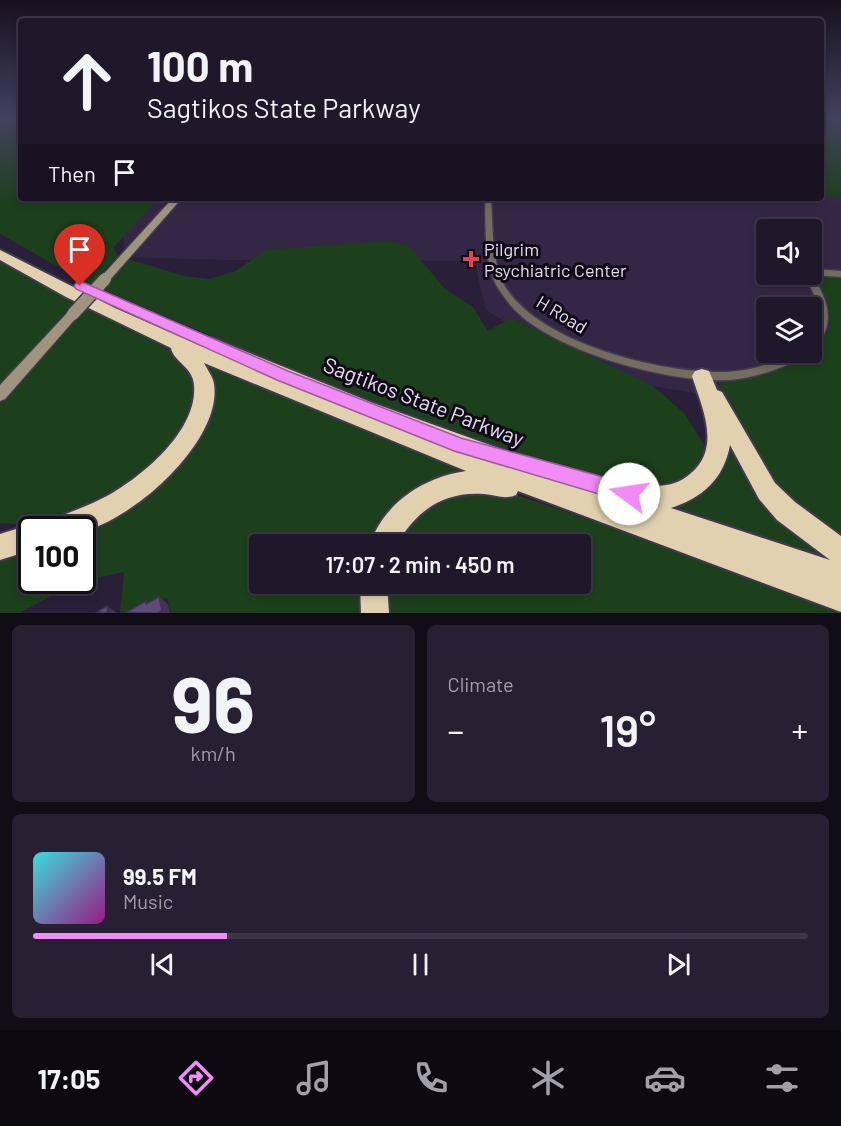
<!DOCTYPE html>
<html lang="en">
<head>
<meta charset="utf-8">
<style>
  body { margin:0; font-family:Barlow,sans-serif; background:#272032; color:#f1f3f6; height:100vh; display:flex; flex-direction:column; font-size:22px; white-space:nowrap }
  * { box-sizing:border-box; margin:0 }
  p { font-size:20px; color:#a19fa8 }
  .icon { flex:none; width:33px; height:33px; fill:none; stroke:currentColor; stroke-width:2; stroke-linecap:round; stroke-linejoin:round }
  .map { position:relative; height:613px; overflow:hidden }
  .drawer { display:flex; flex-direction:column; gap:12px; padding:12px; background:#110d17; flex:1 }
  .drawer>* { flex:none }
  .banner { position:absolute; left:18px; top:18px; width:806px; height:183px; border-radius:6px; box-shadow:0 3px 9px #0003,0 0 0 2px #3c3647; background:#1f172a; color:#f1f3f6; overflow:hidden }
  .tools { position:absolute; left:756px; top:219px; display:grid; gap:12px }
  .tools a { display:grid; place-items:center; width:66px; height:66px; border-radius:6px; background:#1f172a; box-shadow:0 3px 9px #0003,0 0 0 2px #3c3647; font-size:30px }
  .speed { position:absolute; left:18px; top:516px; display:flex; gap:12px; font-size:30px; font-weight:700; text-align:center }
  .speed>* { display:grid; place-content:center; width:78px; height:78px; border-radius:50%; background:#1f172a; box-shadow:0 3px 9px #0003,0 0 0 2px #3c3647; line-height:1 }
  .speed .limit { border:3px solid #111; border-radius:9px; background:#fff; color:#111 }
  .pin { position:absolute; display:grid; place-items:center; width:51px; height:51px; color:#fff; margin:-62px -26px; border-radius:50% 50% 50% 0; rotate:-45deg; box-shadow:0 0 6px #0007 }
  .pin .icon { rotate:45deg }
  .me { position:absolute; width:66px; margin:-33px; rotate:284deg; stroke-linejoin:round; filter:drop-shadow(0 0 4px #0008) }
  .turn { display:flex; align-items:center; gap:21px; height:126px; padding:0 30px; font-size:27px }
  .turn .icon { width:78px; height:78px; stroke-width:2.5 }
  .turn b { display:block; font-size:42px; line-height:51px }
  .then { display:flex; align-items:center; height:57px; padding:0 30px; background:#0003; gap:12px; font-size:22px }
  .big { font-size:45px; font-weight:600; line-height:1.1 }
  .drawer .card { flex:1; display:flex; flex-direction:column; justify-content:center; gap:9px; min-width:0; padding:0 21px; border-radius:9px; background:#272032 }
  .drawer .dial { align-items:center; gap:0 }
  .dial b { font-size:78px; line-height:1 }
  .song { display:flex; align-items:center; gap:18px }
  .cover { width:72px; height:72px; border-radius:9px; background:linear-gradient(135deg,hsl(180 70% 55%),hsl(310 70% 35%)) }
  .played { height:6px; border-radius:3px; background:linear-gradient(90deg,#f18bf5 25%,#3c3647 25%) }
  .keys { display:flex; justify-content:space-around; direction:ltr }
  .heat { display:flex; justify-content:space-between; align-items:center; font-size:33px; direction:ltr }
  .drawer .tiles { flex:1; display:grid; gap:12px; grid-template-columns:1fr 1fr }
  .card:last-child { grid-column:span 2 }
  .trip { position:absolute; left:249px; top:534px; width:342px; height:60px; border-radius:6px; background:#1f172a; box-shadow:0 3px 9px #0003,0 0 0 2px #3c3647; font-weight:600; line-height:60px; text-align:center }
  .dock { display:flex; height:96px; justify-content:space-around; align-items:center; background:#0c0911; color:#a19fa8 }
  .dock .icon { width:42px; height:42px }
  .dock .selected { color:#f18bf5 }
  .dock b { font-size:27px; color:#f1f3f6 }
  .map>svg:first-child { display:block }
  .built { fill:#342746; fill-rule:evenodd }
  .green { fill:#1c3f1c }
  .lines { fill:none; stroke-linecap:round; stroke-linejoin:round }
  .street-casing { stroke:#433a52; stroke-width:3 }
  .secondary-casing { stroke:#433a52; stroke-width:3 }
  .highway-casing { stroke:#433a52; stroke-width:4 }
  .street { fill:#736c5f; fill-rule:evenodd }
  .secondary { fill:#9f957f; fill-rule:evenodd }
  .highway { fill:#e1d1af; fill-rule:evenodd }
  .secondary-bridge-casing { stroke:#433a52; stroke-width:15; stroke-linecap:butt }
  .secondary-bridge { stroke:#9f957f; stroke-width:12 }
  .shaded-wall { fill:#423455 }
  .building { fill:#5e4b79; stroke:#423455; stroke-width:1.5 }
  .route { fill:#f18bf5; stroke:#9d5a9f; stroke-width:1.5 }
  .health-dot { fill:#e0444e; stroke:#100b17; stroke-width:2 }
  .labels { text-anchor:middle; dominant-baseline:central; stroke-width:6; stroke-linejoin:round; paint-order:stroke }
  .poi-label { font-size:18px; fill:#e5dff1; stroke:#100b17; text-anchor:start }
  .street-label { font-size:18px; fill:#e5dff1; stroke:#100b17 }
  .near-street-label { font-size:21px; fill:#e5dff1; stroke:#100b17 }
</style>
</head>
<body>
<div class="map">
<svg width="841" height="613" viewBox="0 0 841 613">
  <rect width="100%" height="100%" fill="#291f38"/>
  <path class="built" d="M 821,118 L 841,118 L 841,386 L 739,400 L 633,383 L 542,345 L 486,310 L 474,261 L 226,260 L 126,257 L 116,198 L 820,198 ZM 766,230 L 812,230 L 812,274 L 766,274 ZM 766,308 L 812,308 L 812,352 L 766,352 Z"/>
  <g class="green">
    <polygon points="0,118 21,118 21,198 159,198 113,248 118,256 90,285 0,234"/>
    <polygon points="821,122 841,123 841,197 821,196"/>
    <polygon points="376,242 394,242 410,247 445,289 473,307 488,331 511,318 653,386 684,413 711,456 689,484 644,493 599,481 440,426 287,368 101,289 128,259 185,276 209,279 236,271 265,250"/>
    <polygon points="0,259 59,292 57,294 76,300 0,387"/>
    <polygon points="821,277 841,277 841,545 776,496 720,395 720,386 727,380 790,365 816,350 830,329 826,298 816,278"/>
    <polygon points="87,305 109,316 123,328 151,340 180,356 195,373 194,412 161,461 104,503 41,526 0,523 0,402"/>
    <polygon points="200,361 481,473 384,523 375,544 260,544 260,584 365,584 362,601 365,613 171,613 167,598 141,613 120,613 124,572 77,582 20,613 0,613 0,553 31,543 32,580 82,580 82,530 190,443"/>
    <path d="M 726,436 L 841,567 L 640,503 C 653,502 686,503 696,497 C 719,484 724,461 726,436 Z"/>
    <path d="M 463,488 L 503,491 L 544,504 L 841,609 L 841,613 L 383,613 L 381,584 L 580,584 L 580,544 L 391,544 C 404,509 430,500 463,488 Z"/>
  </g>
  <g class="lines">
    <defs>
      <g id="street">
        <path d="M 485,198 L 491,198 C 493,225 491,264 506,288 C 542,344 663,374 727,372 C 742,371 757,368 771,363 C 778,360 785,355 792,353 C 796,352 802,352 806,352 C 798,361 785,366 774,370 C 760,375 745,379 730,380 C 672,384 554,352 514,309 C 509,304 504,297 500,291 C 483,268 486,226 485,198 Z"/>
        <polygon points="812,269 841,271 841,277 812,275"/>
        <path d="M 803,274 L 811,274 C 823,292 834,313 824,334 C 821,340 818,346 812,349 C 811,337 815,336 818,326 C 822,307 813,290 803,274 Z"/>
      </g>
      <g id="secondary">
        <polygon points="173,198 182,198 109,281 101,281 99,279 101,277"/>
        <polygon points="73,310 77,311 79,314 77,317 5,399 0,401 0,385 69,311"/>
      </g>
      <g id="highway">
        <path d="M 0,250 L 115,308 L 203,347 L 205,340 L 211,338 L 217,340 L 373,403 L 601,485 L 603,481 C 616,475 633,484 647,485 C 664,487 677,485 690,474 C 722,448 702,408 692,376 L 695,371 L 702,369 L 709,371 L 717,390 L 722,392 L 775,483 L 795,502 L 841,536 L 841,612 L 518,491 L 516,495 C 505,500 496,495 484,494 C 444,491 417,510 397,544 L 370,544 C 384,503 424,477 466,471 L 204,363 C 207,369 213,377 214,384 C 221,429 166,485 132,507 C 117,518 100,526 82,533 L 82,530 L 45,530 L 48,521 C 68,513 88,506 107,496 C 143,476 198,430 194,385 C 193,367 173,361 171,348 L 66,297 L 0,260 ZM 730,445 L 759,499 L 777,520 L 830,560 L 671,508 C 702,498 724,479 730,445 Z"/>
        <polygon points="32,524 42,530 32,530 32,550 0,560 0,534"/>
        <polygon points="360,584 387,584 389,613 361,613"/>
      </g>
    </defs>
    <use href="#street" class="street-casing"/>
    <use href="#secondary" class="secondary-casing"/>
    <use href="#highway" class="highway-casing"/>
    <use href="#street" class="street"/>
    <use href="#secondary" class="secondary"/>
    <use href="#highway" class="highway"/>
    <defs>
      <polyline id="secondary-bridge" points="73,314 105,279"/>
    </defs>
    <use href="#secondary-bridge" class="secondary-bridge-casing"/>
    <use href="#secondary-bridge" class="secondary-bridge"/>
  </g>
  <g class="shaded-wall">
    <polygon points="159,597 168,604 170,613 158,613"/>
    <polygon points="107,606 117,613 108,613"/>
  </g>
  <g class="building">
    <polygon points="159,597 162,610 158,613 125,613 146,601 146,604"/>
    <polygon points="107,606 108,613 96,613"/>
  </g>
  <linearGradient id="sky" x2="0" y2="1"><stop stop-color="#17111f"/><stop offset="0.58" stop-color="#43425e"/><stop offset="1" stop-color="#43425e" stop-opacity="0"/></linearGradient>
  <rect width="841" height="204" fill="url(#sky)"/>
  <polygon class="route" points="80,281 288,371 461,438 629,484 636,487 639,494 636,501 629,503 454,451 277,380 76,289 74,286 76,283"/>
  <path class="health-dot" d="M468 250h6v6h6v6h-6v6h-6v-6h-6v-6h6z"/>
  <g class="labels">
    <g class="poi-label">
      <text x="484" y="249">Pilgrim<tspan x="484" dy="21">Psychiatric Center</tspan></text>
    </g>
    <g class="street-label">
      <text transform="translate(562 314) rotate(31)">H Road</text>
    </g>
    <g class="near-street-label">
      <text transform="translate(424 401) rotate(21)">Sagtikos State Parkway</text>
    </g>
  </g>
</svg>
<div class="tools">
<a><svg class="icon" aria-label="sound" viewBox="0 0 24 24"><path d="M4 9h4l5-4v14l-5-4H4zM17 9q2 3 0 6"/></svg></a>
<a><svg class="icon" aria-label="layers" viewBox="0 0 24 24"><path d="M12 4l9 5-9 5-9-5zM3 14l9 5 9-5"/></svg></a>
</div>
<div class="speed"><div class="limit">100</div></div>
<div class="pin" style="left:80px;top:286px;background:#d93025"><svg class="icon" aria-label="arrive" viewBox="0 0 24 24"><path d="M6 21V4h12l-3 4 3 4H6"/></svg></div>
<svg class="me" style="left:629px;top:494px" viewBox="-20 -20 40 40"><circle r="19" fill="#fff"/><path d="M0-13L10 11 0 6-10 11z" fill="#f18bf5"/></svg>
<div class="trip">17:07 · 2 min · 450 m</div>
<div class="banner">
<div class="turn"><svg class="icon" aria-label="ahead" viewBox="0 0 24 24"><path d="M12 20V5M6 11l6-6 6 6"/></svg><div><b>100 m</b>Sagtikos State Parkway</div></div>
<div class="then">Then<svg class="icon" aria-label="arrive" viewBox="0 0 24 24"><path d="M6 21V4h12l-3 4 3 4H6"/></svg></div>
</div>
</div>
<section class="drawer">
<div class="tiles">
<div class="card dial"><b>96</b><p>km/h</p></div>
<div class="card"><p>Climate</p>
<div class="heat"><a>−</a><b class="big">19°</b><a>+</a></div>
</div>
<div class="card">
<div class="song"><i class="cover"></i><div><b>99.5 FM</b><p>Music</p></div></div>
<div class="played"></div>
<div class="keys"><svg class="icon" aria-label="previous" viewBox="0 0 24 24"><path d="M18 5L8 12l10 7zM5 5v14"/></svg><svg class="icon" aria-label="pause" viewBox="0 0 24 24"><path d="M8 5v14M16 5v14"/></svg><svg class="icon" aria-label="next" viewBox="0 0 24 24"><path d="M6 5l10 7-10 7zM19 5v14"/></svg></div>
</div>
</div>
</section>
<nav class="dock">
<b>17:05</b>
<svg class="icon selected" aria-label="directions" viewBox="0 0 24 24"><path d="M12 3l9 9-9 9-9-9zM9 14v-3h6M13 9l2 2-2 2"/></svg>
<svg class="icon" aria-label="music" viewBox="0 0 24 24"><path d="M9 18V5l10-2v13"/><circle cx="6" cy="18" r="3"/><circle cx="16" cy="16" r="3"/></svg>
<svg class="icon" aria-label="phone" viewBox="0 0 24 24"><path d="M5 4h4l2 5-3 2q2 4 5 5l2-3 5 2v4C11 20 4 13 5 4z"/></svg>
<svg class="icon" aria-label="climate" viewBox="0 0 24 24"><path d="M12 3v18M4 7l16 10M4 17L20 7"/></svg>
<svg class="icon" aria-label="car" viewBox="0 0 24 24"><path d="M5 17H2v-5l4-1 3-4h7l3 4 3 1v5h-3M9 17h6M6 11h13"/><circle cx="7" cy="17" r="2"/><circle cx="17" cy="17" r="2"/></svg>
<svg class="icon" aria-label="filters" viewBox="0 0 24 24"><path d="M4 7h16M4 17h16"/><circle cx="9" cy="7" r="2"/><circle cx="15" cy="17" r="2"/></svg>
</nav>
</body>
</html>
